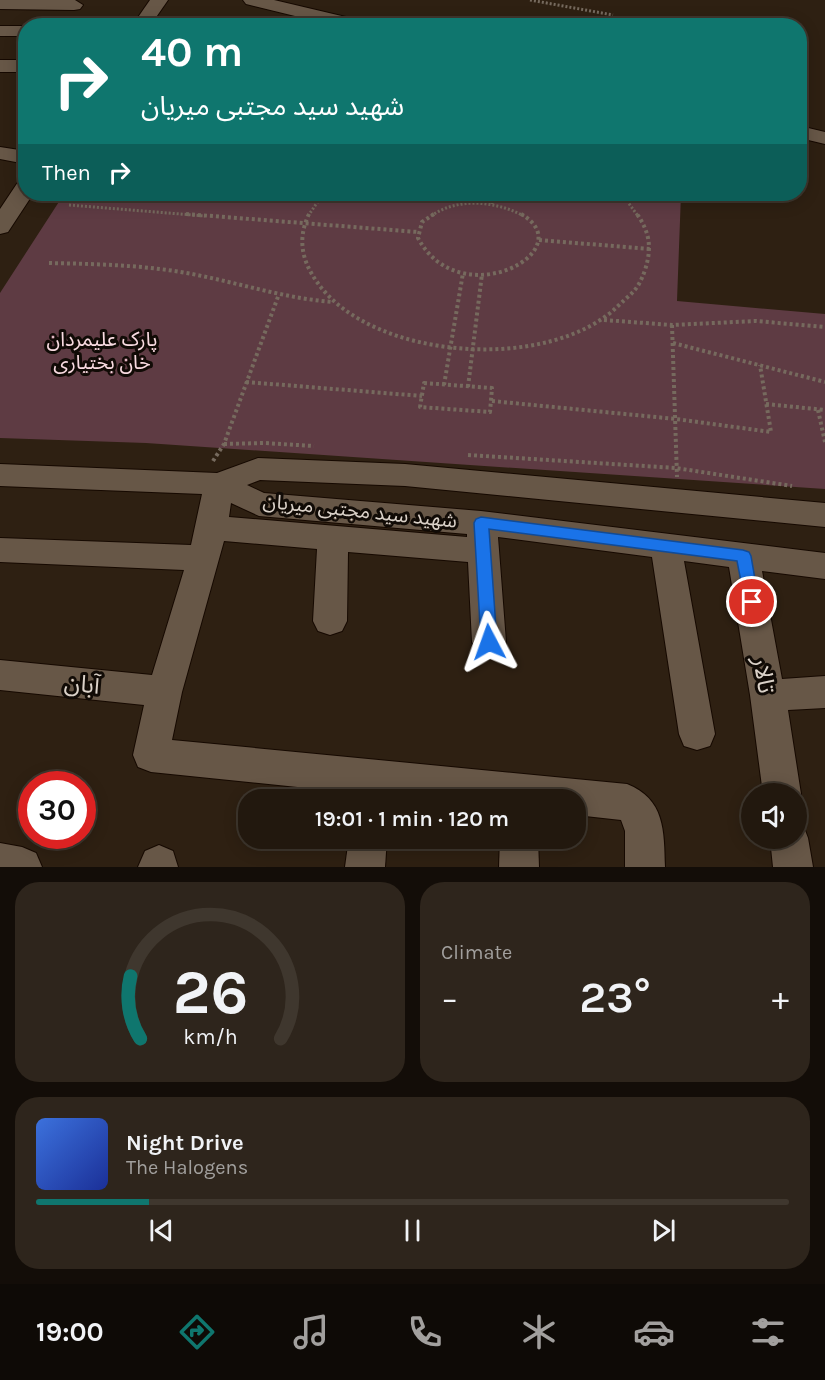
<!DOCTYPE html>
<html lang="en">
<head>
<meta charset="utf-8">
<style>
  body { margin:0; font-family:Karla,"Noto Sans Arabic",sans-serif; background:#2e251c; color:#f1f3f6; height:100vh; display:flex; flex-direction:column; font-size:22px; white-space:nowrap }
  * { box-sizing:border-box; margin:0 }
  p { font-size:20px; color:#a2a09e }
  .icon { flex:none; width:33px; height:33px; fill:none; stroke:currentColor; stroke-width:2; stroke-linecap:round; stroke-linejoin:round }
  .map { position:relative; height:867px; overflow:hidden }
  .details { display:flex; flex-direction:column; gap:15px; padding:15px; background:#130d08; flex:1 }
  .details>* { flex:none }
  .hud { position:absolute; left:18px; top:18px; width:789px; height:183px; border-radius:24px; box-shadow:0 3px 15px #0003,0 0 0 2px #3f372e; background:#0f766e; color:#fff; overflow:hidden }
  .buttons { position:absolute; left:741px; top:783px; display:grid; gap:12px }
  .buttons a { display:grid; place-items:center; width:66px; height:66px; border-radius:50%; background:#22180e; box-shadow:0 3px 15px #0003,0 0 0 2px #3f372e; font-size:30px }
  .speed { position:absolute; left:18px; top:771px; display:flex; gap:12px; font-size:30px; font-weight:700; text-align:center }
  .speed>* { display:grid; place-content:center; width:78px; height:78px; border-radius:50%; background:#22180e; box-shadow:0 3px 15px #0003,0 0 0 2px #3f372e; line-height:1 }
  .speed .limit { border:9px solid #d22; background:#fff; color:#111 }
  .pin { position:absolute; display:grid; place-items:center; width:51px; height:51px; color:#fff; margin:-26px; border:3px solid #fff; border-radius:50%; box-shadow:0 2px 6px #0007 }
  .me { position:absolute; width:66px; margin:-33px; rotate:356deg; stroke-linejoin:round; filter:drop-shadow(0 0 4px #0008) }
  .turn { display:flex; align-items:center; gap:21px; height:126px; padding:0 24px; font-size:27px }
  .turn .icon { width:78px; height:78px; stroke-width:2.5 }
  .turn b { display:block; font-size:42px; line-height:51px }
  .then { display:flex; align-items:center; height:57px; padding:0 24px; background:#0003; gap:12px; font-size:22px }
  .big { font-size:45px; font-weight:600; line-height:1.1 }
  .details .card { flex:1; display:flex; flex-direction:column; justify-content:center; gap:9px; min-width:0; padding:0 21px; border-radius:24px; background:#2e251c }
  .details .dial { align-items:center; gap:0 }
  .dial svg { height:156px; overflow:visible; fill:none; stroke:#3f372e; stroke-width:7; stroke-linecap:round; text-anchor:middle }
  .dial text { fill:#f1f3f6; stroke:none }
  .song { display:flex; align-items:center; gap:18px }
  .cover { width:72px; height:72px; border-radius:9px; background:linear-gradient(135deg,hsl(220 70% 55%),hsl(230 70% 35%)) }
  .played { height:6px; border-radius:3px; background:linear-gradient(90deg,#0f766e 15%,#3f372e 15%) }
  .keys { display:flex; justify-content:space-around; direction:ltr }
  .heat { display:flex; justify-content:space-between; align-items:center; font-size:33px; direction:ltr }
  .details .tiles { flex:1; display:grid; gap:15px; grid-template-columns:1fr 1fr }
  .card:last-child { grid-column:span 2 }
  .trip { position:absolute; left:238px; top:789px; width:348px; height:60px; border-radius:24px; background:#22180e; box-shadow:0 3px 15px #0003,0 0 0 2px #3f372e; font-weight:600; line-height:60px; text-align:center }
  .tab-bar { display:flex; height:96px; justify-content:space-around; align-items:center; background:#0e0a06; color:#a2a09e }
  .tab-bar .icon { width:42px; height:42px }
  .tab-bar .on { color:#0f766e }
  .tab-bar b { font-size:27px; color:#f1f3f6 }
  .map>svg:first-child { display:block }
  .green { fill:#5e3b43 }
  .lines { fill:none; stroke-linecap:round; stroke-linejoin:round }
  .minor-casing { stroke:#160901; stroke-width:2 }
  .path-far1 { stroke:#766a5e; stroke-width:3; stroke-dasharray:2 2; stroke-linecap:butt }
  .path { stroke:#766a5e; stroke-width:4; stroke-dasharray:3 3; stroke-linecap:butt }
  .minor { fill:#675747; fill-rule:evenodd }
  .route { fill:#1a73e8; stroke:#114b97; stroke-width:1.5 }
  .labels { text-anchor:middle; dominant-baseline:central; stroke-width:6; stroke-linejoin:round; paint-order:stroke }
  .park-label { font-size:20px; fill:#f9dbe1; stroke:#110b06 }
  .street-label { font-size:20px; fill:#dad1c8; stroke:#110b06 }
  .near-street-label { font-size:24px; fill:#dad1c8; stroke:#110b06 }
</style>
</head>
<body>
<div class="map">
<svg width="825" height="867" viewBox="0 0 825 867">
  <rect width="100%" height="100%" fill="#2e2012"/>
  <polygon class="green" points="64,194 681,194 677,301 825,314 825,489 146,443 0,438 0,293"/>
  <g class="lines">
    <defs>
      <g id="minor">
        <polygon points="0,0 75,0 83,5 80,9 74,10 0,9"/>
        <polygon points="150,0 168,0 150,26 132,26"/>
        <polygon points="243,0 274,0 367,22 370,26 336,26 246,4"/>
        <rect x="0" y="26" width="26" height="10"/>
        <rect x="0" y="60" width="26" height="12"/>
        <polygon points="800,126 825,132 825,144 800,138"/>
        <polygon points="0,147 26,151 26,164 0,159"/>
        <polygon points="26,180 26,194 33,194 8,232 0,234 0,209 18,182"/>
        <path d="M 258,458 L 405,464 L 825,503 L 825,527 L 405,486 L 260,480 L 247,485 L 264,493 L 481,511 L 825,553 L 825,579 L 762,571 L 782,679 L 825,676 L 825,708 L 788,710 L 801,794 L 796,804 L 796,794 L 763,794 L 750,695 L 729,567 L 684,561 L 715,734 L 710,746 L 697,750 L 684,746 L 679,734 L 652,557 L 498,537 L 506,642 L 501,652 L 489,656 L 477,652 L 472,642 L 468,562 L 348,552 L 347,621 L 342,631 L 330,635 L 318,631 L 313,621 L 317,549 L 224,541 L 182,692 L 172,740 L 627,784 C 665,799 664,831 665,867 L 625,867 L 625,831 L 621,820 L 576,815 L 576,800 L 423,800 L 151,772 L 138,767 L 133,755 L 144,705 L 0,690 L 0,660 L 152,675 L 184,570 L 0,562 L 0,538 L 191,545 L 202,494 L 0,486 L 0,464 L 217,473 ZM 231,503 L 259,516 L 467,534 L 467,537 L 229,517 Z"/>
        <polygon points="796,822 803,825 808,838 813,867 773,867 770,838 796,838"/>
        <polygon points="349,838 387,838 385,867 345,867"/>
        <polygon points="500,838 538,838 539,867 499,867"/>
        <polygon points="0,843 22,847 36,853 42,867 0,867"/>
        <polygon points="159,845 173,851 178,867 138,867 145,851"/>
      </g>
    </defs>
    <use href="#minor" class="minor-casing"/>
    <g class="path-far1">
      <polyline points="530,0 613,15"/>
      <polyline points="475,194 475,202"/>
      <polyline points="622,194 638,216"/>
      <polyline points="492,204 494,194"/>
      <polyline points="69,205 205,216"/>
      <polyline points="308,216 323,194"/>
      <path d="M 431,216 C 458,197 496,201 524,216"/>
    </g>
    <g class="path">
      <polyline points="186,214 418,232"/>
      <path d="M 309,214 C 297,239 302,261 317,282 C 372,361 551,373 619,305 C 633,292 638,290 645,270 C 652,248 650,233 637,214"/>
      <path d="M 434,214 L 422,222 L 418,238 C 460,317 584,250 521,214"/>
      <polyline points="539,240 650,249"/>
      <path d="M 49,263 C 97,264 145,265 192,274 C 239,283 284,298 332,302"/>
      <polyline points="604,320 672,325 756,321 825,327"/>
      <polyline points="672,325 677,477"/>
      <polyline points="673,343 825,382"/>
      <polyline points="246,382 422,396"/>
      <polygon points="424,383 492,388 490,412 420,407"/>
      <polyline points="444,385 463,273"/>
      <polyline points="468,387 482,274"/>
      <polyline points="492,401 676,419 771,432 760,365"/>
      <polyline points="766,404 825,410"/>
      <polyline points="818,410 825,442"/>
      <polyline points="224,444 264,443 314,446"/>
      <polyline points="468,455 676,468 792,486"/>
      <polyline points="213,461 224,444 279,294"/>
    </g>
    <use href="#minor" class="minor"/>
  </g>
  <polygon class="route" points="481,517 743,550 749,552 751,556 759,602 757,607 752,609 746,607 737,561 489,529 497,642 495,647 489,649 483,647 481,642 474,523 476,519"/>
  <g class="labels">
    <g class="park-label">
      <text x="102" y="339">پارک علیمردان<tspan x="102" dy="23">خان بختیاری</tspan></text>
    </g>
    <g class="street-label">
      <text transform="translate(360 511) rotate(6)">شهید سید مجتبی میریان</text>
    </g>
    <g class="near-street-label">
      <text transform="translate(764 675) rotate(80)">تالار</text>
      <text transform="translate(82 684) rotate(6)">آبان</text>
    </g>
  </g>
</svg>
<div class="buttons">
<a><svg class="icon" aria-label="sound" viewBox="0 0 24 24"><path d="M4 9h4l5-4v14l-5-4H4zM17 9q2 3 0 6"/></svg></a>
</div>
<div class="speed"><div class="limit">30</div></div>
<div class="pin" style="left:752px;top:602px;background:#d93025"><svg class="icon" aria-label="arrive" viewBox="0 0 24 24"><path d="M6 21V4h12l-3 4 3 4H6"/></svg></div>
<svg class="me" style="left:489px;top:642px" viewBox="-20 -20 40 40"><path d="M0-17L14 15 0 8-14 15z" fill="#1a73e8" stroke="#fff" stroke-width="4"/></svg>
<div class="trip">19:01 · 1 min · 120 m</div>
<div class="hud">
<div class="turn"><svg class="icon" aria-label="right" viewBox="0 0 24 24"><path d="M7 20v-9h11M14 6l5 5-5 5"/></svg><div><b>40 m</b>شهید سید مجتبی میریان</div></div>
<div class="then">Then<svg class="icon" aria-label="right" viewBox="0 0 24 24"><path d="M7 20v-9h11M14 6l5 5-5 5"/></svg></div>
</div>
</div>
<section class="details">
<div class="tiles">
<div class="card dial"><svg viewBox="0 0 100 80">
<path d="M14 69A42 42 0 1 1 86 69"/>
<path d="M14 69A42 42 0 0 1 9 37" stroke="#0f766e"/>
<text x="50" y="56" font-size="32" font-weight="700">26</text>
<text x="50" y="72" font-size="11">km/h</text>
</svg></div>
<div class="card"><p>Climate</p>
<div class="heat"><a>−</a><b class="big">23°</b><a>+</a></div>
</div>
<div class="card">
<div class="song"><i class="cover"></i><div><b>Night Drive</b><p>The Halogens</p></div></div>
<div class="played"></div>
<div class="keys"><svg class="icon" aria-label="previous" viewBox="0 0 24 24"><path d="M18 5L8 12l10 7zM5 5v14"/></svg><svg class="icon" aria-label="pause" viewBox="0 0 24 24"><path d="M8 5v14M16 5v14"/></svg><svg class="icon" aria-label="next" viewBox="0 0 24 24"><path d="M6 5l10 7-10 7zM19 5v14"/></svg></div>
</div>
</div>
</section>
<nav class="tab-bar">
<b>19:00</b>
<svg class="icon on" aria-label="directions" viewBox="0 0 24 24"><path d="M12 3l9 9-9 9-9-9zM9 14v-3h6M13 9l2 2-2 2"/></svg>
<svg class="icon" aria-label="music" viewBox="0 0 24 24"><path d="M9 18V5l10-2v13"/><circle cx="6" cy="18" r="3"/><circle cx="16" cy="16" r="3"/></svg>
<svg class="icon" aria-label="phone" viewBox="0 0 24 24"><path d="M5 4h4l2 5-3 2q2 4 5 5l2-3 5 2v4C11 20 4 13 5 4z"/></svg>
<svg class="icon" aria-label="climate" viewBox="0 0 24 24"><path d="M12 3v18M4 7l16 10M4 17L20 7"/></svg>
<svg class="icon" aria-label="car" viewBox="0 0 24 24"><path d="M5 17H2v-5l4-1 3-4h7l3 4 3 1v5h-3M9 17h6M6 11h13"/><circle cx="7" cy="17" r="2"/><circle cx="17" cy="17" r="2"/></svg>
<svg class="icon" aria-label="filters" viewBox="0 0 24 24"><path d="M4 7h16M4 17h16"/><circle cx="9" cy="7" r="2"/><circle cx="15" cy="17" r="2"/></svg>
</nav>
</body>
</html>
